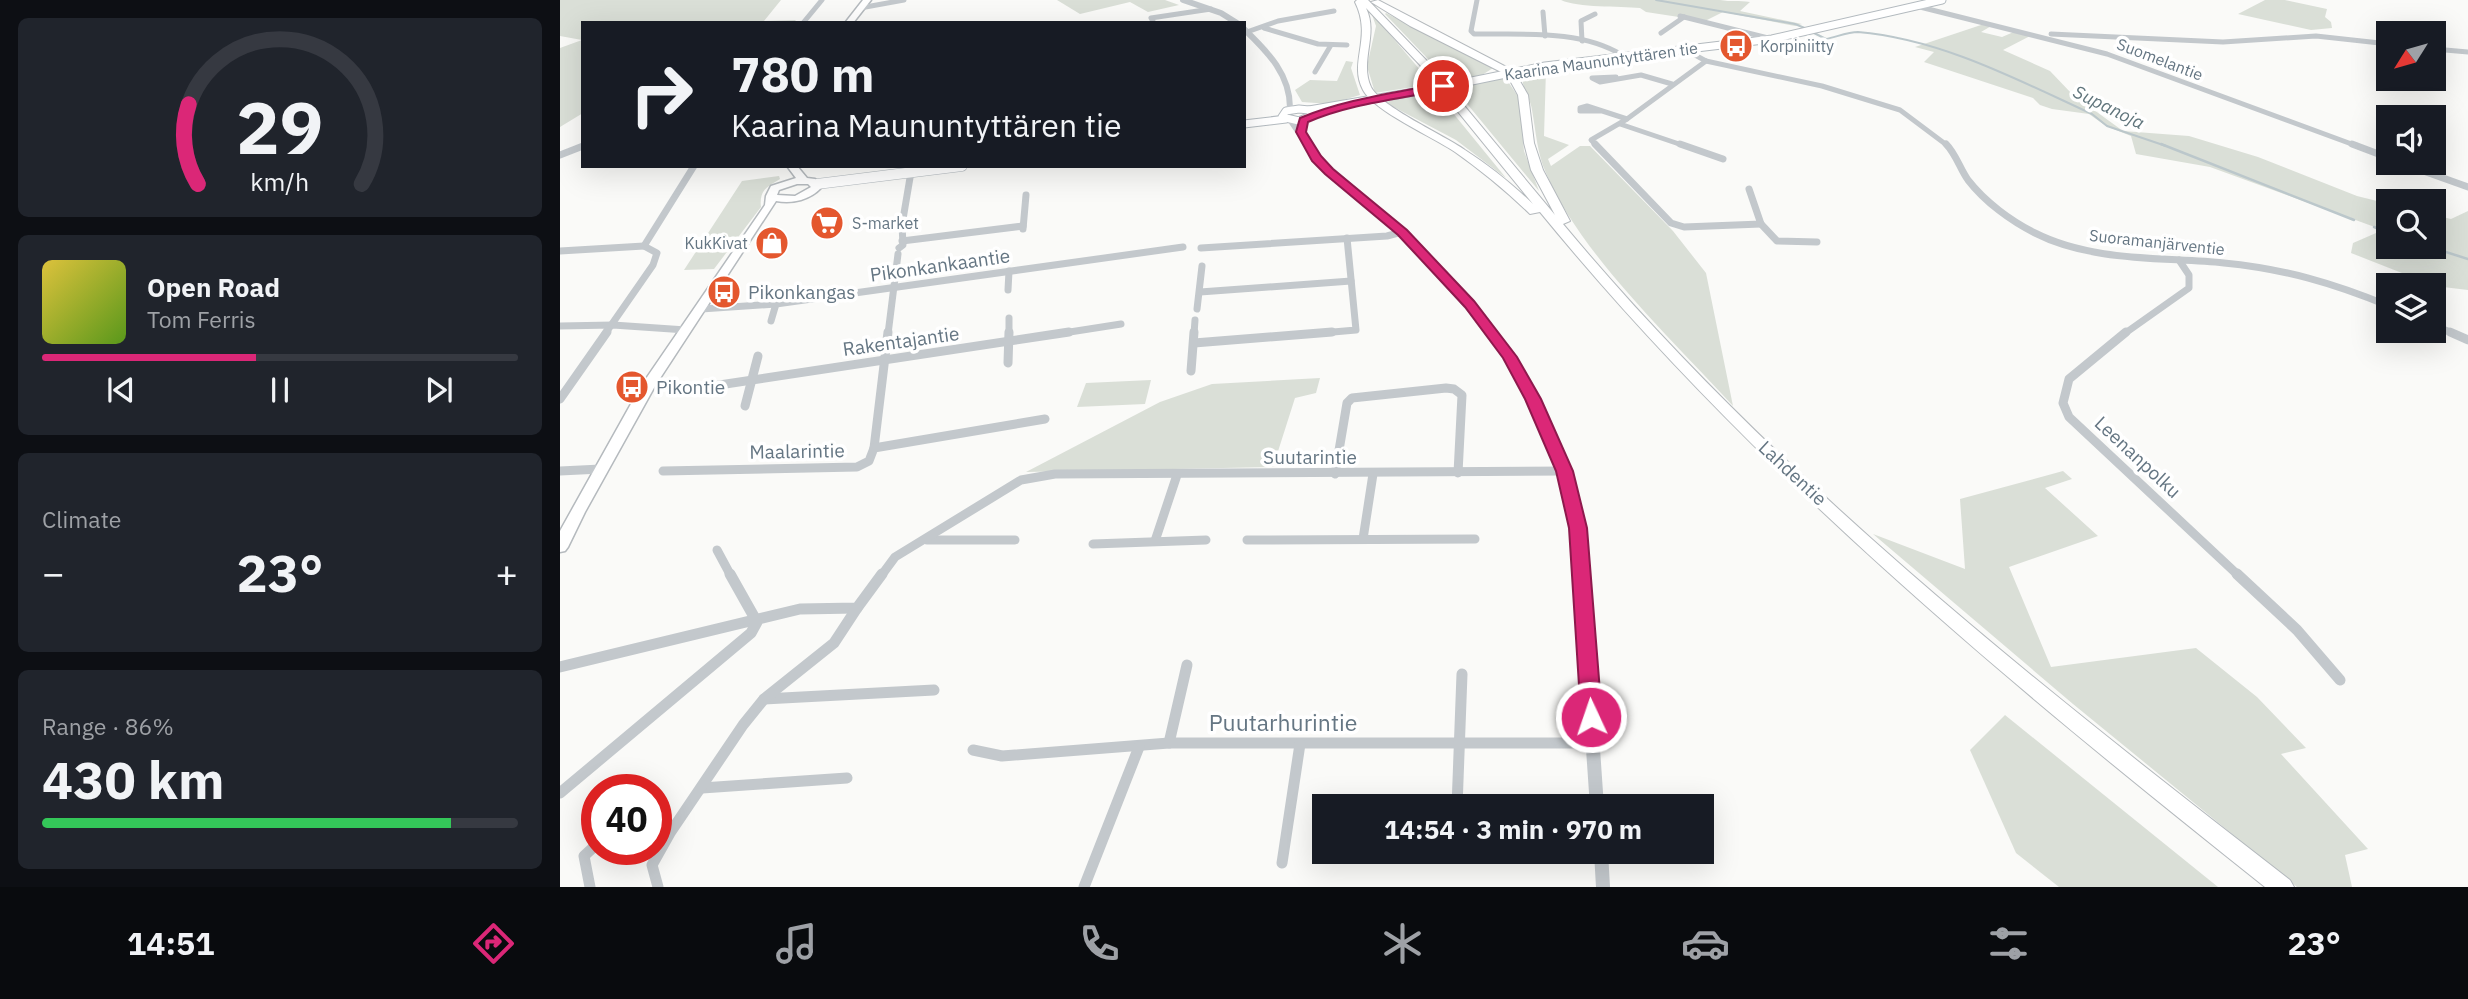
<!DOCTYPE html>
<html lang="en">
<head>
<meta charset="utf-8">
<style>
  body { margin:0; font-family:"IBM Plex Sans",sans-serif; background:#20242c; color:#f1f3f6; height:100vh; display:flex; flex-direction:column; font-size:26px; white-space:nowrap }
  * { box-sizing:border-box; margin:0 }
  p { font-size:23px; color:#9ea1a6 }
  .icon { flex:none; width:38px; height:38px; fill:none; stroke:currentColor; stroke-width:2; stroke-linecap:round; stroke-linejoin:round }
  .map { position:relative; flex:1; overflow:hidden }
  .drawer { display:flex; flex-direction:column; gap:18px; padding:18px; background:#0d0f14; width:560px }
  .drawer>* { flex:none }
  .top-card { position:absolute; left:21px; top:21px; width:665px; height:147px; border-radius:0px; box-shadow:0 7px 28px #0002; background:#171b24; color:#f1f3f6; overflow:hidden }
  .needle { width:46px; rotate:233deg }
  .controls { position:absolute; left:1816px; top:21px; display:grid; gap:14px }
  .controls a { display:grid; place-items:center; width:70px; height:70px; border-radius:0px; background:#171b24; box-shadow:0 7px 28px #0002; font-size:35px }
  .speed { position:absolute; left:21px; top:774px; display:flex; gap:14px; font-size:35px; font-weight:700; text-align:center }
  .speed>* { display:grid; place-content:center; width:91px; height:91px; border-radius:50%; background:#171b24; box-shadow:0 7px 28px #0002; line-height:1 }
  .speed .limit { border:10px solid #d22; background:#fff; color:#111 }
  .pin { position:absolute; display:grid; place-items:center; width:60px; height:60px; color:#fff; margin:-30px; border:4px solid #fff; border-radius:50%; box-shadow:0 2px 7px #0007 }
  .me { position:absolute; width:77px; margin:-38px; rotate:357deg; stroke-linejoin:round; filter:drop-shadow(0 0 5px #0008) }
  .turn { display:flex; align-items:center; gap:24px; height:147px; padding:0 35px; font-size:32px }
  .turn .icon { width:91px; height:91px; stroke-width:2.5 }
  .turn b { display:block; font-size:49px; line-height:60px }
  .big { font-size:52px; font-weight:700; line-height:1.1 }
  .drawer .widget { flex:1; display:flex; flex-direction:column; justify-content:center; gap:10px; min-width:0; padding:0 24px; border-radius:10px; background:#20242c }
  .drawer .dial { align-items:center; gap:0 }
  .dial svg { height:182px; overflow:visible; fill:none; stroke:#363941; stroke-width:7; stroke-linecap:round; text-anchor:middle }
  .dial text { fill:#f1f3f6; stroke:none }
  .song { display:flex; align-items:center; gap:21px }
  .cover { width:84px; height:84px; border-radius:10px; background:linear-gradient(135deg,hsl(50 70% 55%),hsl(90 70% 35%)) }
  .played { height:7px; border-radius:4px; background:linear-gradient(90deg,#db2777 45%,#363941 45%) }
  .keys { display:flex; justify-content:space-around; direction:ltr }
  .heat { display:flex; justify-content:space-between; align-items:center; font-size:38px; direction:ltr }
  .charge { height:10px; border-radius:5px; background:linear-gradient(90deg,#34c759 86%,#363941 0) }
  .trip { position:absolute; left:752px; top:794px; width:402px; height:70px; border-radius:0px; background:#171b24; box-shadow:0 7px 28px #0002; font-weight:700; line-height:70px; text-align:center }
  .dock { display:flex; height:112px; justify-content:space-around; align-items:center; background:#090b0e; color:#9ea1a6 }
  .dock .icon { width:49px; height:49px }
  .dock .active { color:#db2777 }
  .dock b { font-size:32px; color:#f1f3f6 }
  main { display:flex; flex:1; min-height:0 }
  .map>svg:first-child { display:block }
  .green { fill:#dadfd7 }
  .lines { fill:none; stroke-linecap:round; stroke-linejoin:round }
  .stream-far1 { stroke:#bbc7cb; stroke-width:2 }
  .stream { stroke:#bbc7cb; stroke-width:2.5 }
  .secondary-far1-casing { stroke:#b3babf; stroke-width:9 }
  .secondary-casing { stroke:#b3babf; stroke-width:11 }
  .primary-casing { stroke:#b5babe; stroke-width:3 }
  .trunk-casing { stroke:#b4b9bd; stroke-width:2 }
  .minor-far3 { stroke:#c3c8cc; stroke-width:5 }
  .minor-far2 { stroke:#c3c8cc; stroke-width:7 }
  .minor-far1 { stroke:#c3c8cc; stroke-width:9 }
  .minor { stroke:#c3c8cc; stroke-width:11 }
  .tertiary-far3 { stroke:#c3c8cc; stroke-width:6 }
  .tertiary-far2 { stroke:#c3c8cc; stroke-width:8 }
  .tertiary-far1 { stroke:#c3c8cc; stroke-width:10 }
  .tertiary { stroke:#c3c8cc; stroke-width:14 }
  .secondary-far1 { stroke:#fff; stroke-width:7 }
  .secondary { stroke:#fff; stroke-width:10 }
  .primary { fill:#fff; fill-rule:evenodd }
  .trunk { fill:#fff; fill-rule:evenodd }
  .secondary-bridge-casing { stroke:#b3babf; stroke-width:9; stroke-linecap:butt }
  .secondary-bridge { stroke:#fff; stroke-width:7 }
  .route { fill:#db2777; stroke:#8e194d; stroke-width:2 }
  .labels { text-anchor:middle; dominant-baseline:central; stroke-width:7; stroke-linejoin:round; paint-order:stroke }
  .far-poi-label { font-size:16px; fill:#657683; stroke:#fff; text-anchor:start }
  .far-street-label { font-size:16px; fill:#657683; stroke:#fff }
  .far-water-label { font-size:18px; font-style:italic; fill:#60757c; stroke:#fff }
  .street-label { font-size:19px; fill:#657683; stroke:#fff }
  .poi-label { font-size:19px; fill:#657683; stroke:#fff; text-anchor:start }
  .near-street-label { font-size:23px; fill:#657683; stroke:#fff }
</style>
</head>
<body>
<main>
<section class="drawer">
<div class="widget dial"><svg viewBox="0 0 100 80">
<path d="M14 69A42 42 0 1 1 86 69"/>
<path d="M14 69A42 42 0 0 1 10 34" stroke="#db2777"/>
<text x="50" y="56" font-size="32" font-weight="700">29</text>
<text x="50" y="72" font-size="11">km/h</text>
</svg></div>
<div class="widget">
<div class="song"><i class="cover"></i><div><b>Open Road</b><p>Tom Ferris</p></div></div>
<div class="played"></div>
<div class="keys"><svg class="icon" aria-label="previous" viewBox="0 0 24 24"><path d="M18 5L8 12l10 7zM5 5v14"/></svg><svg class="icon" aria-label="pause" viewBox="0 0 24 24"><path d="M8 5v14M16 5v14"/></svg><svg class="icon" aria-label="next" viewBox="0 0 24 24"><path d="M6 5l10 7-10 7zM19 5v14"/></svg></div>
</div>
<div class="widget"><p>Climate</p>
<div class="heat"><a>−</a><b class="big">23°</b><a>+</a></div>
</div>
<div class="widget"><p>Range · 86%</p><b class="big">430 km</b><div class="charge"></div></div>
</section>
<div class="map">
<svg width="1908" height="887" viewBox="0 0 1908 887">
  <rect width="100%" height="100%" fill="#fafaf8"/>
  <g class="green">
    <polygon points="0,0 221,0 204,21 236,20 233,23 23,23 23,113 0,127 0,48 22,40 0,36"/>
    <polygon points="497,0 605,0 619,5 588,12 570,2 520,14"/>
    <path d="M 1001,0 L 1160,0 C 1171,2 1179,0 1190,2 L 1180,11 L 1242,24 L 1235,26 L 1163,12 L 1145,21 L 1086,12 L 1080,8 C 1059,6 1018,8 1001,0 Z"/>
    <polygon points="1705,0 1725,0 1767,9 1765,17 1771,22 1772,28 1751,30 1678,14"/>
    <polygon points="811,12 872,84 815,93 807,66 816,26"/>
    <polygon points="826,13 933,68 922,75 889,81 825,14"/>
    <polygon points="1424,24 1433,25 1421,32 1442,37 1456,31 1472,35 1443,50 1490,71 1512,94 1563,131 1629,136 1698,157 1797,196 1829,204 1829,247 1874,247 1874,215 1891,219 1908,211 1908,290 1875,286 1791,253 1793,243 1823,230 1650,167 1576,154 1571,136 1546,126 1529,114 1492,109 1480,105 1473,98 1364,62 1374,52 1355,47"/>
    <polygon points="786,61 793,62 791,68 800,95 770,104 742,102 735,90 750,80 777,81"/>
    <path d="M 986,70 L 984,136 L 1009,145 L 988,159 L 991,166 L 1020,146 L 1030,146 L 1113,231 L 1146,273 L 1173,406 C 1113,340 1020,254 986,173 C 977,153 976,132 972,110 C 971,99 960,86 963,75 Z"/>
    <polygon points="945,77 959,98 964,151 979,191 894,88"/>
    <polygon points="875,91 946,178 896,140 826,103 832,99"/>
    <path d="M 219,176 L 220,179 C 207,187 199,190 201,207 L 154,269 L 124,270 L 182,181 Z"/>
    <polygon points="760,378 756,393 735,398 713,467 466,472 600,402 652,384"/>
    <polygon points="591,380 585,404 517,407 526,383"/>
    <polygon points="1503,471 1512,479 1485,488 1538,536 1449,567 1491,667 1636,648 1697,697 1746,748 1721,754 1808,849 1785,855 1792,887 1737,887 1513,704 1313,534 1405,569 1400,499"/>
    <polygon points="1445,715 1658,887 1499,887 1456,853 1410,750"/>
  </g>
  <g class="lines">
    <g class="stream-far1">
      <polyline points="1096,0 1235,24 1247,29"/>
      <path d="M 1254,33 L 1266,39 C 1276,37 1288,32 1298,32 C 1381,39 1458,80 1532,114 L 1547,126 L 1606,146"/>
    </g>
    <g class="stream">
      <polyline points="1601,144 1794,220"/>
      <polyline points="1814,227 1829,233"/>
      <polyline points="1870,247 1908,259"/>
    </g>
    <defs>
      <g id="secondary-far1">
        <polyline points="907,82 985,66 1212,39 1382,0"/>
        <polygon points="739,109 749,110 753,115 739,121 722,117 726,111"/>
        <polyline points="749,110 860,91"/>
        <polyline points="684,124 726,119"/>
      </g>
      <polyline id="secondary" points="257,184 402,166"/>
      <g id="primary">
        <polygon points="303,0 311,0 293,23 285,23"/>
        <path d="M 227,166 L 237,166 L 247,178 L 255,179 L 262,187 C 250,200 233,204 216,201 L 95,386 L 25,512 L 8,547 L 5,551 L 0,552 L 0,531 L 81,386 L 205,205 L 206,196 L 211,186 L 236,178 ZM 237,184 L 248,184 L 251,187 L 235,196 L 217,195 L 219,190 Z"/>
      </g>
      <path id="trunk" d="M 797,0 L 808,0 L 867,61 L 995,215 L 971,170 L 964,143 L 958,95 L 947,75 L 850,26 L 811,2 L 818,0 L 954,71 L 968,95 L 974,143 L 983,170 L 1010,221 L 1003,224 C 1212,475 1473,681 1730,880 L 1734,887 L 1705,887 C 1447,682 1189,468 980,212 L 970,214 C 946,191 922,171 895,152 C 873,137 814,111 803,90 C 788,62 813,38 795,2 ZM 806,8 L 860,65 L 973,204 C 952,184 930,166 905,150 C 884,135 821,107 811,87 C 799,61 819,34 806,8 Z"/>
    </defs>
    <use href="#secondary-far1" class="secondary-far1-casing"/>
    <use href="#secondary" class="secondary-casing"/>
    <use href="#primary" class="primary-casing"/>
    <use href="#trunk" class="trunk-casing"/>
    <g class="minor-far3">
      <path d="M 917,0 L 911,31 L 914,34 C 962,35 1020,29 1062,55"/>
      <polyline points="1356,6 1547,54 1797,146"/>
      <polyline points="300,8 344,0"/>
      <polyline points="983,12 985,36"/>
      <polyline points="1120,16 1212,39"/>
      <polyline points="243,23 262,0"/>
      <polyline points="594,23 591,18 651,9"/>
      <polyline points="704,28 758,44 787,45"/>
      <polyline points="684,33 718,21 774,11"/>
      <polyline points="1101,33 1124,17"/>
      <polyline points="1491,34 1663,42 1756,36 1829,44"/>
      <polyline points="1022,41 1021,21 1035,14"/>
      <polyline points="1124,49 1146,61 1262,86 1340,110 1388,146"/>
      <polyline points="1874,49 1908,52"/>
      <polyline points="755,72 771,45"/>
      <polyline points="1056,77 1032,78 1040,82 1081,75 1112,84"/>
      <polyline points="1040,111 1020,111 1020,108 1027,106 1067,119"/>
      <polyline points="1060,124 1125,146"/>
      <polyline points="1037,146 1031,140 1067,119 1146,61"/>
    </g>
    <g class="minor-far2">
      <polyline points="1035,144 1111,223 1124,227 1201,224 1189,189"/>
      <polyline points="1120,144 1163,159"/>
      <path d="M 1386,144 C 1396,154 1400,169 1408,180 C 1425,202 1451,221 1475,233 C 1532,262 1603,257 1664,263 C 1725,269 1773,283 1829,306"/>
      <polyline points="1792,144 1829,158"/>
      <polyline points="0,155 23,146"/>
      <polyline points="1841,163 1908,187"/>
      <polyline points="1201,224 1217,241 1257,242"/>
      <polyline points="463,229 466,195"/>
      <polyline points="342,241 463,226"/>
      <polyline points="339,248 343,245 342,225 352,166"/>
      <polyline points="641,248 827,236 842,232"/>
      <polyline points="0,251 84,246"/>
      <polyline points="448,290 449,271"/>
      <polyline points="640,292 791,281"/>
      <polyline points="141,309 216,304 623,247"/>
      <polyline points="637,309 642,266"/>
      <polyline points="211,321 216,304"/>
      <polyline points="1874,325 1894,334"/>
      <polyline points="0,326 53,325 126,330"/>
      <polyline points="45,334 93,265 97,253 84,246 134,166"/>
      <polyline points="328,334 338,254"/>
      <polyline points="449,334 449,318"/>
      <polyline points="497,334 561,324"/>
      <polyline points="634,334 635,320"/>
      <polyline points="750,334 796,330 787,238"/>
      <polyline points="1564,334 1629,288 1629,275 1619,260"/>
    </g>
    <g class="minor-far1">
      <polyline points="1566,332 1509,379 1503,403 1509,417 1679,576"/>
      <polyline points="1890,332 1908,340"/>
      <polyline points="634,343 772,332"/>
      <polyline points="448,363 449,332"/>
      <polyline points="631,371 634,332"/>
      <polyline points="126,390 509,332"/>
      <polyline points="0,399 47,332"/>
      <polyline points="185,406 198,356"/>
      <polyline points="314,448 328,332"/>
      <polyline points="0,471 41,469"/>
      <polyline points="103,471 297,467 309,461 314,448 485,419"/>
      <polyline points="775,474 787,403 792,398 886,388 894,389 902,395 898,473"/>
      <polyline points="803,539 813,474"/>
      <polyline points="367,540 455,540"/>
      <polyline points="687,540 915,539"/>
      <polyline points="595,541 617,475"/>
      <polyline points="533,544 646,540"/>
      <polyline points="157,550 171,576"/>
      <polyline points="321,576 335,557 461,480 495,474 1005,471"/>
    </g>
    <g class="minor">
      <polyline points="1677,574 1737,630 1780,680"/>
      <polyline points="0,667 240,609 297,608 322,574"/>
      <polyline points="204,699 374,690"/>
      <polyline points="609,743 627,665"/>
      <polyline points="413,750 442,756 609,743 1033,743"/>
      <polyline points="142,788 287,778"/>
      <polyline points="0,793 191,633 197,622 170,574"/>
      <polyline points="897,807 902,674"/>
      <polyline points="722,863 740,744"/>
      <polyline points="30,887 24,856 37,844"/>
      <polyline points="98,887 92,865 110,833 183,725 204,699 274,643 297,608"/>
      <polyline points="524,887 579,747"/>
    </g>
    <g class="tertiary-far3">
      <polyline points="623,0 661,13 677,23"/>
      <path d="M 684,29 C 708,52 731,75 730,110"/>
      <polyline points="731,121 748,146"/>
    </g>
    <polyline class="tertiary-far2" points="747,144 756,158 842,232 933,334"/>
    <path class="tertiary-far1" d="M 932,332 C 973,389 1007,458 1018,527 C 1020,543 1020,560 1021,576"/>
    <g class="tertiary">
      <polyline points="1021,574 1037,807"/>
      <polyline points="1041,852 1043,887"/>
    </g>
    <use href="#secondary-far1" class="secondary-far1"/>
    <use href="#secondary" class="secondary"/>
    <use href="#primary" class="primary"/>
    <use href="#trunk" class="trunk"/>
    <defs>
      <polyline id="secondary-bridge" points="860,91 907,82"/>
    </defs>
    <use href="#secondary-bridge" class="secondary-bridge-casing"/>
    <use href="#secondary-bridge" class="secondary-bridge"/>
  </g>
  <path class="route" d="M 883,83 L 887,84 L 887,89 C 841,99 792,103 748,122 L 746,132 L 761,156 L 773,169 L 847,230 L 914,301 L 957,357 L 981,399 L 1013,471 L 1027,528 L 1042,717 L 1039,722 L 1031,725 L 1024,722 L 1021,717 L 1009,528 L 996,471 L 965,399 L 943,358 L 905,307 L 838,235 L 765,174 L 752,161 L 736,132 L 740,118 C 785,99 835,93 883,83 Z"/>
  <defs>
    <symbol id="bus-disc" viewBox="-11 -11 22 22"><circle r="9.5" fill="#e4572e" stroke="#fff"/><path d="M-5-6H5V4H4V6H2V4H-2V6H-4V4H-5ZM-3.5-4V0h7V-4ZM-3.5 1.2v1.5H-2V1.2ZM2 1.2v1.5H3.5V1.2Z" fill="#fff"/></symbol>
    <symbol id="supermarket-disc" viewBox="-11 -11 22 22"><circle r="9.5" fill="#e4572e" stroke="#fff"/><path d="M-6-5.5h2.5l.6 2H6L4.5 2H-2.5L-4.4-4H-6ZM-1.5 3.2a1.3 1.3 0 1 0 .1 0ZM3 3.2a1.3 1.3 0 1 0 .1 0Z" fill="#fff"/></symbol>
    <symbol id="shop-disc" viewBox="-11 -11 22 22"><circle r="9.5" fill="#e4572e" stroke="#fff"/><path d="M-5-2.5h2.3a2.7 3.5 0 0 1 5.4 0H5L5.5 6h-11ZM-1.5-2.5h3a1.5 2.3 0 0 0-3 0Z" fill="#fff"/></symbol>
  </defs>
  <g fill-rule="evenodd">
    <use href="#bus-disc" x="1157" y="27" width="38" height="38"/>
    <use href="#supermarket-disc" x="248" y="204" width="38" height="38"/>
    <use href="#shop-disc" x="193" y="224" width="38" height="38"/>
    <use href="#bus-disc" x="145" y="273" width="38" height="38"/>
    <use href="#bus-disc" x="53" y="368" width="38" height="38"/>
  </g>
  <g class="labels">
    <g class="far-poi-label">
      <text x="1200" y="46">Korpiniitty</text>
      <text x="292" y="223">S-market</text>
      <text x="188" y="243" text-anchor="end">KukKivat</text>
    </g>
    <g class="far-street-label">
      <text transform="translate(1600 59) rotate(21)">Suomelantie</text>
      <text transform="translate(1041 61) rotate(-8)">Kaarina Maununtyttären tie</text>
      <text transform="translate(1597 242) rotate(6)">Suoramanjärventie</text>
    </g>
    <g class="far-water-label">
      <text transform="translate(1549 107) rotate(26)">Supanoja</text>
    </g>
    <g class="street-label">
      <text transform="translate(380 265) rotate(-8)">Pikonkankaantie</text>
      <text transform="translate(341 341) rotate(-8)">Rakentajantie</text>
      <text transform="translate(237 451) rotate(-1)">Maalarintie</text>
      <text x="750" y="457">Suutarintie</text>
      <text transform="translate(1578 457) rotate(43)">Leenanpolku</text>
      <text transform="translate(1233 473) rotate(43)">Lahdentie</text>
    </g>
    <g class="poi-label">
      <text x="188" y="292">Pikonkangas</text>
      <text x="96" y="387">Pikontie</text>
    </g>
    <g class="near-street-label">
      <text x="723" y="722">Puutarhurintie</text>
    </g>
  </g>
</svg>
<div class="controls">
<a><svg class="needle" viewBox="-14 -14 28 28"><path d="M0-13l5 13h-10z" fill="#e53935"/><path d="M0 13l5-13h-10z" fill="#9ea1a6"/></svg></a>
<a><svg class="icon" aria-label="sound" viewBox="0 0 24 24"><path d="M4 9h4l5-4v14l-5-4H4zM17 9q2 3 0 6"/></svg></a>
<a><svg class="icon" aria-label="search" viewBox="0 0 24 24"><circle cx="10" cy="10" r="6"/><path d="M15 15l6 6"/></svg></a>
<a><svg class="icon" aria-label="layers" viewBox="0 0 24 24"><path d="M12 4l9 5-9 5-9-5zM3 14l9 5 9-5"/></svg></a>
</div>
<div class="speed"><div class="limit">40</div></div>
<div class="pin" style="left:883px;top:86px;background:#d93025"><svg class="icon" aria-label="arrive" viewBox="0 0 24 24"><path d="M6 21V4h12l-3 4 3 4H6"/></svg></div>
<svg class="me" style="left:1031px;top:717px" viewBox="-20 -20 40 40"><circle r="17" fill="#db2777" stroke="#fff" stroke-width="3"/><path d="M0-11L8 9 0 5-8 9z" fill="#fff"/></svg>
<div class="trip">14:54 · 3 min · 970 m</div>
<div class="top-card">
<div class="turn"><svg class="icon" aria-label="right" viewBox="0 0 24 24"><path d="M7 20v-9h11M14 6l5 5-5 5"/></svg><div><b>780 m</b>Kaarina Maununtyttären tie</div></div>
</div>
</div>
</main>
<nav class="dock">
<b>14:51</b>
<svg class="icon active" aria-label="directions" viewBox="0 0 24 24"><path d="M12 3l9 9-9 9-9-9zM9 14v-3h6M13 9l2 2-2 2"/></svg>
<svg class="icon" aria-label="music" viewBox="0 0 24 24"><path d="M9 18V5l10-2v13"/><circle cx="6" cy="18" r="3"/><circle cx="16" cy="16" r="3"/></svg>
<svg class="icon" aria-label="phone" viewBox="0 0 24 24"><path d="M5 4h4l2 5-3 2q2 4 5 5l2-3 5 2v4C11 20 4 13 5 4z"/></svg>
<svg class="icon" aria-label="climate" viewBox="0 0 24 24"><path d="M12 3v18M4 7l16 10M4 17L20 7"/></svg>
<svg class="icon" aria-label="car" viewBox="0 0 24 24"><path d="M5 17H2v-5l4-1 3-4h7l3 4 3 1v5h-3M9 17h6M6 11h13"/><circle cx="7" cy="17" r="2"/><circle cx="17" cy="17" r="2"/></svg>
<svg class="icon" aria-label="filters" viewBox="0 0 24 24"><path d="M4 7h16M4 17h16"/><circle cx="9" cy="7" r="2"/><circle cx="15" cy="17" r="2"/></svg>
<b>23°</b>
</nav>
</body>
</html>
